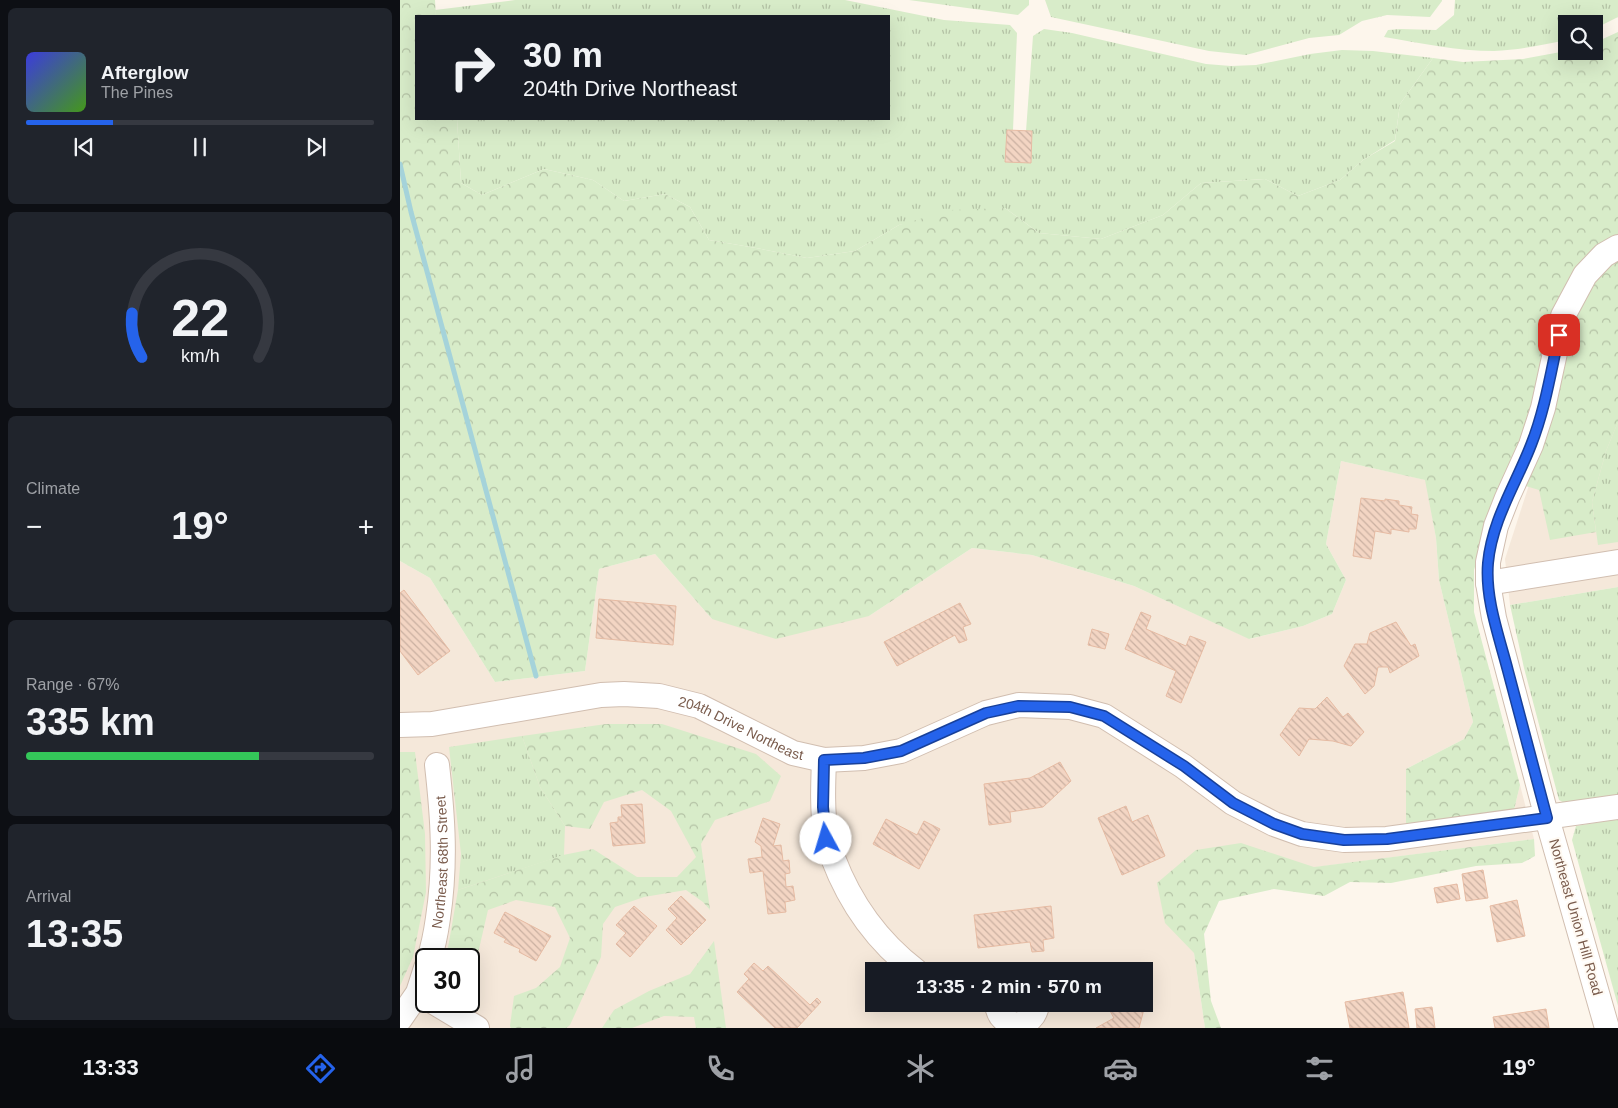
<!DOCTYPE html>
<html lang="en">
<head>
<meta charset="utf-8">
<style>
  body { margin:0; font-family:Helvetica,sans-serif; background:#20242c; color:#f1f3f6; height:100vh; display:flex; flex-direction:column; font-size:19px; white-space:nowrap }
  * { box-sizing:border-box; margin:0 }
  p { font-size:16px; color:#9ea1a6 }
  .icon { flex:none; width:28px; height:28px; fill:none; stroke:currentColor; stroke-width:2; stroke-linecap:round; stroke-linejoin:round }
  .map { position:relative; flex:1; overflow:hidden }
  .sheet { display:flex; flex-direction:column; gap:8px; padding:8px; background:#0d0f14; width:400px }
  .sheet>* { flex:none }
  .banner { position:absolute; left:15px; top:15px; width:475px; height:105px; border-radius:0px; box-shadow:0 5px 20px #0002; background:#171b24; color:#f1f3f6; overflow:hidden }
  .controls { position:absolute; left:1158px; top:15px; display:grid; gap:10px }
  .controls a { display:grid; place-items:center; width:45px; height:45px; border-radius:0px; background:#171b24; box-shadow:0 5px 20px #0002; font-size:25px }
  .speed { position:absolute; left:15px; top:948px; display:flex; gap:10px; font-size:25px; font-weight:700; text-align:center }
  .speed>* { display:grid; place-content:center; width:65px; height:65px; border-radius:50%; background:#171b24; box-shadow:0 5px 20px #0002; line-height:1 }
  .speed .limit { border:2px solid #111; border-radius:8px; background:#fff; color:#111 }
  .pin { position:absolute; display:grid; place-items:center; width:42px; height:42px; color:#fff; margin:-21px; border-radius:10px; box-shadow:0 2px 8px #0006 }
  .me { position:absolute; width:55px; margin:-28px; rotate:354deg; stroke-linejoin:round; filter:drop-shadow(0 0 4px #0008) }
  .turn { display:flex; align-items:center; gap:18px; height:105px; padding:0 25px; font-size:22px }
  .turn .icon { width:65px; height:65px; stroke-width:2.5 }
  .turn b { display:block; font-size:35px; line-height:42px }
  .big { font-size:38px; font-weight:700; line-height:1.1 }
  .sheet .card { flex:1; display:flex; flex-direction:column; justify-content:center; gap:8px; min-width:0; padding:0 18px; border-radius:8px; background:#20242c }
  .sheet .dial { align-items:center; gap:0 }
  .dial svg { height:130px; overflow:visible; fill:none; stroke:#363941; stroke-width:7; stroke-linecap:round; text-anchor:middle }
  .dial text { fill:#f1f3f6; stroke:none }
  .song { display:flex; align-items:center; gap:15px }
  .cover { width:60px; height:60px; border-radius:8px; background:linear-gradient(135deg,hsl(240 70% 55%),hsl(100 70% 35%)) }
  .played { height:5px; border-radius:2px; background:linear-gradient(90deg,#2563eb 25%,#363941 25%) }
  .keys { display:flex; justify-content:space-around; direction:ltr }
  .heat { display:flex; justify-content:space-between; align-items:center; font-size:28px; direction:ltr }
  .charge { height:8px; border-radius:4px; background:linear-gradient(90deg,#34c759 67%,#363941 0) }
  .trip { position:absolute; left:465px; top:962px; width:288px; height:50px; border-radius:0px; background:#171b24; box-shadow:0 5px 20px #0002; font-weight:700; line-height:50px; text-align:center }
  .dock { display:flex; height:80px; justify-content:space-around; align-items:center; background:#090b0e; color:#9ea1a6 }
  .dock .icon { width:35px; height:35px }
  .dock .on { color:#2563eb }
  .dock b { font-size:22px; color:#f1f3f6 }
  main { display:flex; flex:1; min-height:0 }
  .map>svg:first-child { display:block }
  .residential { fill:#f5e8da; fill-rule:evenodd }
  .grass { fill:url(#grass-tufts) }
  .forest { fill:url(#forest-crowns) }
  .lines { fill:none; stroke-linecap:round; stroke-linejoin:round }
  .stream { stroke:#a5d3da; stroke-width:5 }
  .building { fill:url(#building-back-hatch); stroke:#e6bba3 }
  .minor-casing { stroke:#d1beb0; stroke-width:26 }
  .minor { stroke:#fff; stroke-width:24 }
  .route-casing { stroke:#184099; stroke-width:12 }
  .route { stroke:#2563eb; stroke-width:9 }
  .labels { text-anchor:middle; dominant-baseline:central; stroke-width:4; stroke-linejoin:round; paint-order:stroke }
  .street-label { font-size:14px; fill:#7a5c4d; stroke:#fffaf3 }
</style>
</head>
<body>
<main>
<section class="sheet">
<div class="card">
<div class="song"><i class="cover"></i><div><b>Afterglow</b><p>The Pines</p></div></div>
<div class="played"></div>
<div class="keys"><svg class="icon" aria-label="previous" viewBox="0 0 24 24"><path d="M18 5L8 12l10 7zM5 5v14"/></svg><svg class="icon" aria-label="pause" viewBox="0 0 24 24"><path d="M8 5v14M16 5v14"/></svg><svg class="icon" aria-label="next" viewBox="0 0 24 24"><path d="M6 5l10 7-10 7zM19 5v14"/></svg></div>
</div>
<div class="card dial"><svg viewBox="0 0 100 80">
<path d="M14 69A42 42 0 1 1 86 69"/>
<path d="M14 69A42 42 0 0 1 8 42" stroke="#2563eb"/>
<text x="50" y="56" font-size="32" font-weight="700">22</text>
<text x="50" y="72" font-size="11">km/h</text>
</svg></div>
<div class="card"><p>Climate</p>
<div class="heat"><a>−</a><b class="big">19°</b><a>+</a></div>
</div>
<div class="card"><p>Range · 67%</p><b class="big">335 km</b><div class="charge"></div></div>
<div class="card"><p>Arrival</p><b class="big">13:35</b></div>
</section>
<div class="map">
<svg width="1218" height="1028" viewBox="0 0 1218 1028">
  <defs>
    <pattern id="grass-tufts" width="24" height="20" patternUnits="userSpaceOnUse" patternTransform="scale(1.25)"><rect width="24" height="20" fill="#d8ecc9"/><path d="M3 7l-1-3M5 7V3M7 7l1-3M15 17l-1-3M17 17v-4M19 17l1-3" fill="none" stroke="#b4c2a5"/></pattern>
    <pattern id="forest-crowns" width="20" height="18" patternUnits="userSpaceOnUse" patternTransform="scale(1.25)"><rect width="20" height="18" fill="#d8ecc9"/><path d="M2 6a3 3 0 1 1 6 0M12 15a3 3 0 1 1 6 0" fill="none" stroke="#b4c2a5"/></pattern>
    <pattern id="building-back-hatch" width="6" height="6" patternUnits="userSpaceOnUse" patternTransform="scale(1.25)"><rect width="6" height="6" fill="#f3d5c3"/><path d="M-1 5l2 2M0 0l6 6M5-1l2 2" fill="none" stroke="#cab0a1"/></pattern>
  </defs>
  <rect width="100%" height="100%" fill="#fdf6ec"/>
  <g class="residential">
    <polygon points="1218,387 1218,587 1110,605 1105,559 1142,445"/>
    <path d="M 941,461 L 1026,480 L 1036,538 L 1039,580 L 1073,722 L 1064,739 L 1006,769 L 1113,814 L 1120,785 L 1134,839 L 784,884 L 805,1028 L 0,1028 L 0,561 L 30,578 L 95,682 L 185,671 L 199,569 L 255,554 L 312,619 L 469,616 L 572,548 L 632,555 L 734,586 L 850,639 L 903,626 L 932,614 L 946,580 L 926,544 ZM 26,959 L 69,959 L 69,1001 L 26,1001 ZM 474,971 L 744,971 L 744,1004 L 474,1004 Z"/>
  </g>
  <g class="grass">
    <polygon points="115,0 445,0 544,20 610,25 617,33 613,130 607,130 631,163 632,131 626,131 633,36 644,29 672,33 806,64 831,66 856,65 910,54 942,50 973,51 1033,58 1000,104 995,140 963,160 940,180 898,196 865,179 801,183 763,215 701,239 639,233 605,208 499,225 455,251 407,258 356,248 309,240 290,207 265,194 224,201 193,180 144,169 82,195 61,183 57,119 489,119 489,16 36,16 35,10"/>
    <polygon points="509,0 629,0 629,5 618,15"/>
    <polygon points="645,0 1042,0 1042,1 1030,17 987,15 962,21 939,35 909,38 846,55 809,51 651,17"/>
    <path d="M 1055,0 L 1218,0 L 1218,17 L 1194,29 L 1194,24 L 1166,24 L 1166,40 C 1143,45 1118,50 1094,51 C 1057,51 1020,43 984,37 L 988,30 L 1000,29 L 1036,30 L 1054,15 Z"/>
    <polygon points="1218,422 1218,542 1198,545 1192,502 1206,451"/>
    <polygon points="1218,587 1218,800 1172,807 1159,800 1124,668 1110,605"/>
    <polygon points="122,736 140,787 165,826 164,855 58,890 61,854 49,747"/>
    <polygon points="1218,819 1218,1006 1172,840 1176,826"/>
  </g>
  <g class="forest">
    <polygon points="0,0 35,0 36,16 16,16 16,119 57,119 61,183 82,195 144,169 193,180 224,201 265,194 290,207 309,240 356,248 407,258 455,251 499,225 551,210 605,208 639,233 701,239 763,215 801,183 865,179 898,196 940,180 963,160 995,141 1000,104 1033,58 1063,62 1123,59 1166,51 1194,51 1194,43 1218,32 1218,422 1206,451 1192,502 1196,532 1150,540 1139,490 1102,479 1074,570 1074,612 1120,785 1113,814 1006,827 1006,769 1064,739 1073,722 1039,580 1036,538 1025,480 941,461 926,544 946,580 932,614 903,626 849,639 734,586 632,555 572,548 469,616 376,639 312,619 255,554 199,569 185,671 95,682 30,578 0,561"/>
    <polygon points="206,724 262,724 356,754 381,776 370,801 315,820 301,844 310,910 303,902 286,890 244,897 215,907 203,924 201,957 170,1025 166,1028 111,1028 110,1026 114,996 136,988 160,967 170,938 155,907 116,900 88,910 73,975 69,977 69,959 46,959 58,890 163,855 193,849 237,877 277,877 296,857 271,811 242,790 204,802 190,829 165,826 140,787 122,736"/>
    <polygon points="0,752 15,752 25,834 26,892 13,957 0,986"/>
    <polygon points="1134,839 1135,856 1122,863 1076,866 991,883 950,882 924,896 874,889 819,901 804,934 811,1001 821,1028 805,1028 794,953 765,923 757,883 796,850 841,843 914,867"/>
    <polygon points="314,941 326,1028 296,1028 294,1017 264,1016 232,1028 202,1028 214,1010 249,991 290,974"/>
  </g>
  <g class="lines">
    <polyline class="stream" points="0,164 11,212 136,676"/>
  </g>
  <g class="building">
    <polygon points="607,130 632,131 631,163 605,162"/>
    <polygon points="961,498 985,501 985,499 999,501 999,505 1012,507 1011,514 1018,515 1016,529 1009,529 1009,532 991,529 991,534 975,531 971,559 953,556"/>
    <polygon points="4,590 50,651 18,675 0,651 0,593"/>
    <polygon points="199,599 276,606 273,645 196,638"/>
    <polygon points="560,603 571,624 563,627 567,640 559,643 555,635 497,666 484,642"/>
    <polygon points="741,612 751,616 746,629 786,646 790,636 806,642 781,703 766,696 776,671 725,649"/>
    <polygon points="996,622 1011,646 1015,644 1019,656 990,673 988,667 978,667 974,686 965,694 944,666 955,644 967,644 970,633"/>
    <polygon points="692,629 709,634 705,649 688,645"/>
    <polygon points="927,697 943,717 948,713 964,732 951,746 933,741 909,739 899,756 880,735 899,708 915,709"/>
    <polygon points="660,762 671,781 643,807 610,812 611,822 589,825 584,784 630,778"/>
    <polygon points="242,804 245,843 213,846 210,823 218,822 218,817 222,817 221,805"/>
    <polygon points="726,806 732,822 748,815 765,856 722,875 698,818"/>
    <polygon points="363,818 380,824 373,846 381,845 383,861 389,860 390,873 385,874 386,887 393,886 395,900 385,902 386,912 368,914 363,871 350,873 348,859 362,857 361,846 355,842"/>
    <polygon points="486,819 517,835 524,821 540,829 519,869 473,844"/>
    <polygon points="1083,870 1088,898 1066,901 1062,874"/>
    <polygon points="1057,884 1060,899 1037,903 1034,888"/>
    <polygon points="281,896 306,920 281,945 266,930 277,918 268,909"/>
    <polygon points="1117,900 1125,936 1097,942 1090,906"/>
    <polygon points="234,906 257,926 230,957 216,944 226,933 216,925"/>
    <polygon points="651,906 654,938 643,940 644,951 632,952 630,942 578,948 574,915"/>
    <polygon points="105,912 151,936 136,961 119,952 120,949 104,942 106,939 94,933"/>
    <polygon points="354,963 363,971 368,966 410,1005 417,998 421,1002 397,1028 375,1028 337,992 349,979 344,974"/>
    <polygon points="1003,992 1009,1028 950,1028 945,1002"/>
    <polygon points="706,1004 741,1004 744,1009 739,1028 696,1028 714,1018"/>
    <polygon points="1032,1007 1035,1028 1017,1028 1015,1009"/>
    <polygon points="1146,1009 1149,1028 1095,1028 1093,1017"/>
  </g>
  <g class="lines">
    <defs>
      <g id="minor">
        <polyline points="1088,583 1218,562"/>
        <path id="s1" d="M 0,725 L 32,724 L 201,695 L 224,694 L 259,696 L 299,706 L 393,753 L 424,760 L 464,758 L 501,751 L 586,713 L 619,705 L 670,707 L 704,716 L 783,766 L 833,803 L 874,824 L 902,834 L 944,840 L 987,839 L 1218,807"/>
        <path d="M 424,760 C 423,785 422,811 426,836 C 427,844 430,851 433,858 C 450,903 478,942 516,971"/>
        <path id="s2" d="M 29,959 C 34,945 36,932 38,918 C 46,864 43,818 37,765"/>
        <polyline points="32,1001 77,1028"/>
        <path d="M 597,1004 C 598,1016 605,1022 616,1025 C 628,1023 636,1016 637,1004"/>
        <polyline points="0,1019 18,993 26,968"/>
        <polyline points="1207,1028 1147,818 1094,618 1088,583 1088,562 1096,526 1107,498 1131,445 1143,408 1163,316 1185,275 1204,255 1218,247"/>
      </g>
    </defs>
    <use href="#minor" class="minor-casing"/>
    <use href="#minor" class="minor"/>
  </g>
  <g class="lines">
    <defs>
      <path id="route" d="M 426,839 L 423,807 L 424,760 L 464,758 L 501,751 L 586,713 L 618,706 L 670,707 L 704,716 L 784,766 L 833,803 L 874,824 L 902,834 L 944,840 L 987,839 L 1147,818 C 1134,769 1121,720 1108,671 C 1099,636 1085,599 1088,563 C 1092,520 1116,484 1131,445 C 1145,410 1151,371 1159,335"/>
    </defs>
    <use href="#route" class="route-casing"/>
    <use href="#route" class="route"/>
  </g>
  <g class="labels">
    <g class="street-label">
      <text stroke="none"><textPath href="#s1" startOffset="350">204th Drive Northeast</textPath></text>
      <text stroke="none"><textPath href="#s2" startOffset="98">Northeast 68th Street</textPath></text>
      <text transform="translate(1176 917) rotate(74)">Northeast Union Hill Road</text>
    </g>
  </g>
</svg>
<div class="controls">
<a><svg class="icon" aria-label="search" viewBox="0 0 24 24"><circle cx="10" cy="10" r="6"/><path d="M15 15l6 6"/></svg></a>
</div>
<div class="speed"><div class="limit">30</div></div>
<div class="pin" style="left:1159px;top:335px;background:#d93025"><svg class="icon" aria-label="arrive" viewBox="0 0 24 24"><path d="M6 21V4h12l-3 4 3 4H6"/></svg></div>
<svg class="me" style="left:426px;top:839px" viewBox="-20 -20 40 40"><circle r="19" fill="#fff"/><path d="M0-13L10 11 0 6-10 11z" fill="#2563eb"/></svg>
<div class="trip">13:35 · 2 min · 570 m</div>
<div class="banner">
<div class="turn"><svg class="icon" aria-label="right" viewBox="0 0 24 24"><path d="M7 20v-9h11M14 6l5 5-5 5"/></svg><div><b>30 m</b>204th Drive Northeast</div></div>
</div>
</div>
</main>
<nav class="dock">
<b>13:33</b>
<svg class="icon on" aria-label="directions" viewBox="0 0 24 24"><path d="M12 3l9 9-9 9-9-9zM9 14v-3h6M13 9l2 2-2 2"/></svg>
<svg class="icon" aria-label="music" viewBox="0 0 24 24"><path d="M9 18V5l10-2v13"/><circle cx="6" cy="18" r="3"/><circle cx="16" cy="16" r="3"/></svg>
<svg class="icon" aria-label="phone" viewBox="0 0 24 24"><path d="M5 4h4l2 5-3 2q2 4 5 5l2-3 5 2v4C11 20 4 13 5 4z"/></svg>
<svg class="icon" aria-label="climate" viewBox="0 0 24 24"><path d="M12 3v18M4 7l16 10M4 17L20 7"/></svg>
<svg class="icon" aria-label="car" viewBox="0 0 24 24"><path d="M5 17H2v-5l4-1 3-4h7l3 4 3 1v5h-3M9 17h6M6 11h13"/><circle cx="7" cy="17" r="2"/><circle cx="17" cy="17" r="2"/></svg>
<svg class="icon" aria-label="filters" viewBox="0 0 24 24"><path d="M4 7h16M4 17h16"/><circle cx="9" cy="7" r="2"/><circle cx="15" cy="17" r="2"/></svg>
<b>19°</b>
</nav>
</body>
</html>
